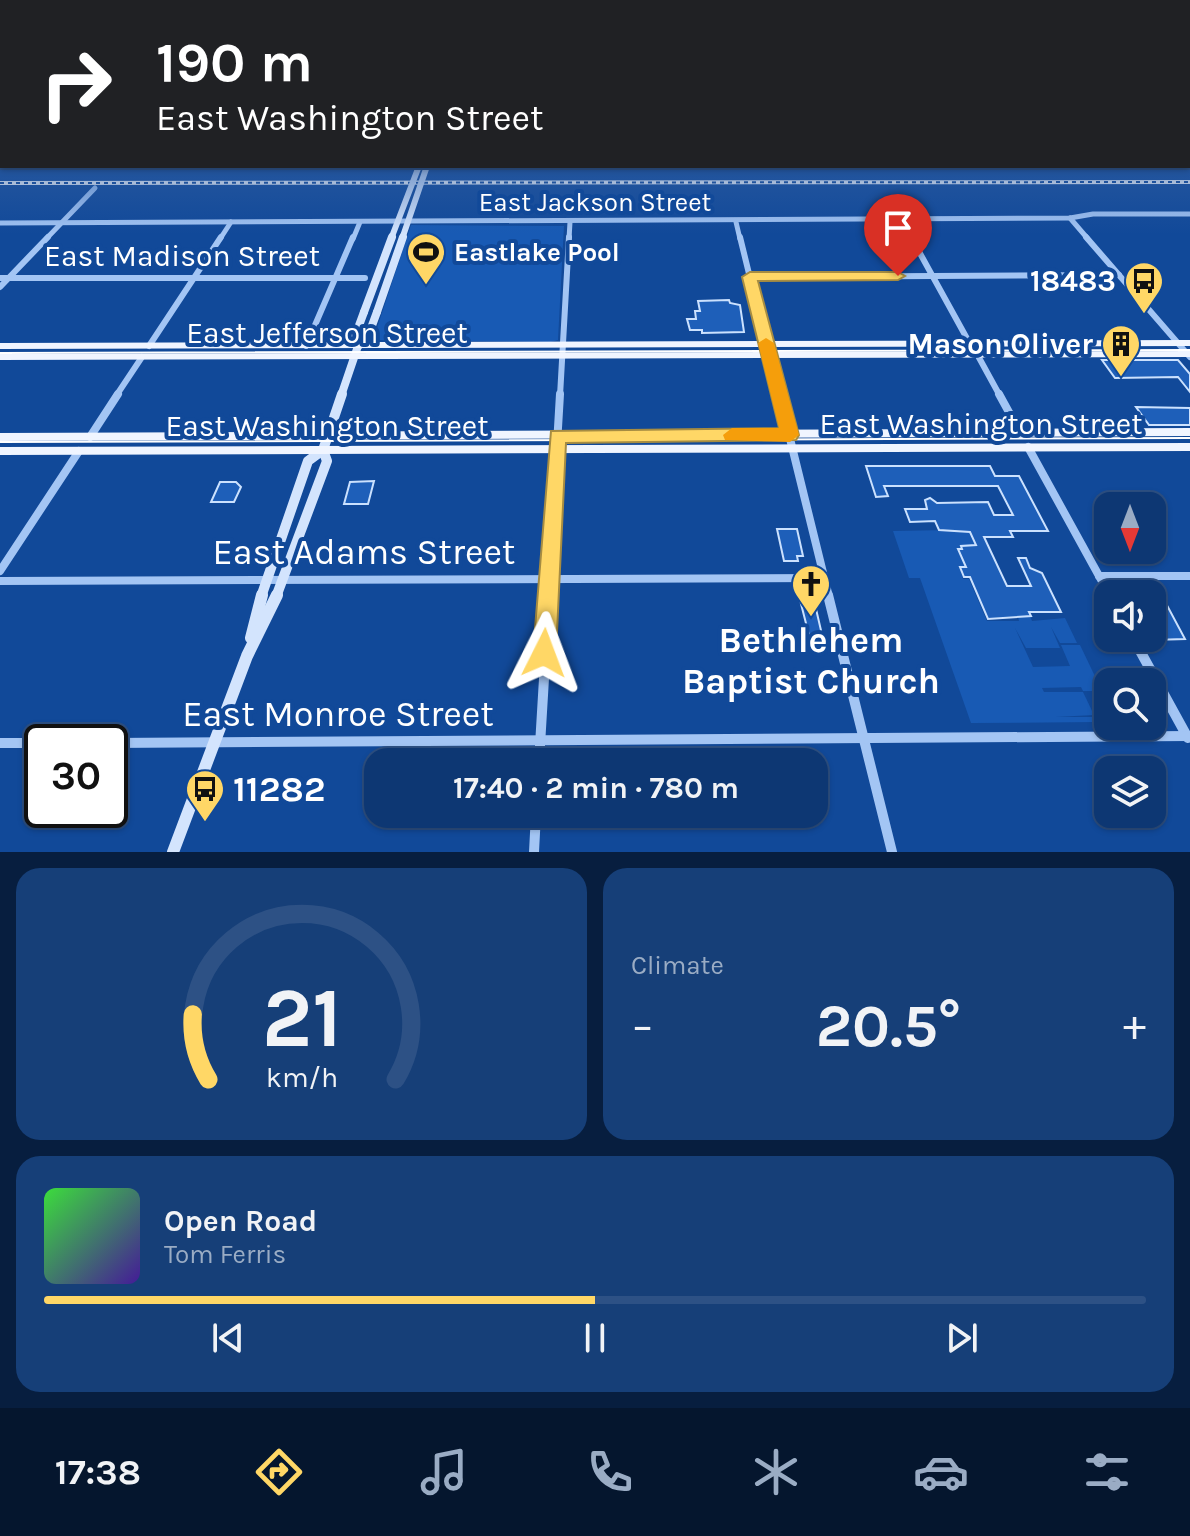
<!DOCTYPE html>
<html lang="en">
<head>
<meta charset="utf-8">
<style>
  body { margin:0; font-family:Karla,sans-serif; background:#163f78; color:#f1f3f6; height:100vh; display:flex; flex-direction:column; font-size:30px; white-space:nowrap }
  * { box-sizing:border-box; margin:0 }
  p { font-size:26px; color:#9aacc4 }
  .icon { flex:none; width:44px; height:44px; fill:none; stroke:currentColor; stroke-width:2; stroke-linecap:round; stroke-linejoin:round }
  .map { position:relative; height:852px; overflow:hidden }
  .panel { display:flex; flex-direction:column; gap:16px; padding:16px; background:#071e3f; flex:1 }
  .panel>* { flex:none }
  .guide { position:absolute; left:0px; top:0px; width:1190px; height:168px; box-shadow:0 2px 6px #0004,0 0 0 2px #2d5185; background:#202124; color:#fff; overflow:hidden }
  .needle { width:52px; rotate:180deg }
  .tools { position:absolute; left:1094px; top:492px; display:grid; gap:16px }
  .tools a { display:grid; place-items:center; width:72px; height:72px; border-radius:16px; background:#0d3773; box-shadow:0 2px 6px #0004,0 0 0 2px #2d5185; font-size:40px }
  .speed { position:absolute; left:24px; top:724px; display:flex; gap:16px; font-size:40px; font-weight:700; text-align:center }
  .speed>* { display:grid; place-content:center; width:104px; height:104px; border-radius:50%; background:#0d3773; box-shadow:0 2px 6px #0004,0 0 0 2px #2d5185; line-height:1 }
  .speed .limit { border:4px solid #111; border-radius:12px; background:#fff; color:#111 }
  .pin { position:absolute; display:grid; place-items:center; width:68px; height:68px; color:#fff; margin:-82px -34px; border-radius:50% 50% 50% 0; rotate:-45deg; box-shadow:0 0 8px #0007 }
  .pin .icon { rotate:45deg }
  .me { position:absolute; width:88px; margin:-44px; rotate:3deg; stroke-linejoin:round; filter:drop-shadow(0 0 6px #0008) }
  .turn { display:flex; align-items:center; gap:28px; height:168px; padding:0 24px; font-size:36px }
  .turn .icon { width:104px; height:104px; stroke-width:2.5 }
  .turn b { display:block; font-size:56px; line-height:68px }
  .big { font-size:60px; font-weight:700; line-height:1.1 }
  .panel .card { flex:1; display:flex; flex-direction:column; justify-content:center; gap:12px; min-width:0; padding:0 28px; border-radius:24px; background:#163f78 }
  .panel .dial { align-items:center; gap:0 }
  .dial svg { height:208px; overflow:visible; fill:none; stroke:#2d5185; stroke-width:7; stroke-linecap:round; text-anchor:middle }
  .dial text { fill:#f1f3f6; stroke:none }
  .song { display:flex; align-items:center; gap:24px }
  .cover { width:96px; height:96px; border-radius:12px; background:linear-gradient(135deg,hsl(120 70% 55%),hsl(260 70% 35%)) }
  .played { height:8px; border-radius:4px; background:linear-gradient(90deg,#ffd766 50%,#2d5185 50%) }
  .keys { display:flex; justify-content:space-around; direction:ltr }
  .heat { display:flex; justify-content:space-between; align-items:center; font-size:44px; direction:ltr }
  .panel .tiles { flex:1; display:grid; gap:16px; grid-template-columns:1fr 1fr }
  .card:last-child { grid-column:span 2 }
  .trip { position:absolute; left:364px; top:748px; width:464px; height:80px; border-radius:24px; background:#0d3773; box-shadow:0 2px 6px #0004,0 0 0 2px #2d5185; font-weight:700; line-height:80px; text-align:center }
  .menu { display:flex; height:128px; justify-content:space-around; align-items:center; background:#05162e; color:#9aacc4 }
  .menu .icon { width:56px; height:56px }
  .menu .selected { color:#ffd766 }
  .menu b { font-size:36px; color:#f1f3f6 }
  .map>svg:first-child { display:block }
  .green { fill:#185ab4 }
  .building { fill:#1e5fb9; stroke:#cbe1fe; stroke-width:2 }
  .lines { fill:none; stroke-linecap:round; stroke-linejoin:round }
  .street-far3 { stroke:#a3c5f4; stroke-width:5 }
  .street-far2 { stroke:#a3c5f4; stroke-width:6 }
  .street-far1 { stroke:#a3c5f4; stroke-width:8 }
  .street { stroke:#a3c5f4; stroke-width:10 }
  .secondary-far2 { stroke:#d3e4fd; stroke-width:8 }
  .secondary-far1 { stroke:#d3e4fd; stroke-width:10 }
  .secondary { stroke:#d3e4fd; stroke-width:12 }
  .primary { fill:#f0f5ff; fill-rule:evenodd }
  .tram { stroke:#fff; stroke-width:2 }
  .rail-casing { stroke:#fff; stroke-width:4 }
  .rail { stroke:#114999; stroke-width:2; stroke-dasharray:4; stroke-linecap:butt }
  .secondary-bridge-far1 { stroke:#d3e4fd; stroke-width:6 }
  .secondary-bridge { stroke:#d3e4fd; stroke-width:8 }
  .route { fill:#ffd766; stroke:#a68c42; stroke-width:2 }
  .slow { fill:#f59e0b }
  .labels { text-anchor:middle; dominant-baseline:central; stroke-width:8; stroke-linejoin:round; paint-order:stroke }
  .far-street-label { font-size:26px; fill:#fff; stroke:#114999 }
  .far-poi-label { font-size:26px; font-weight:bold; fill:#fff; stroke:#114999; text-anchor:start }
  .street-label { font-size:30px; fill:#fff; stroke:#114999 }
  .poi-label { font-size:30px; font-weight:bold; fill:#fff; stroke:#114999; text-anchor:end }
  .near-street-label { font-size:36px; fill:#fff; stroke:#114999 }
  .near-poi-label { font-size:36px; font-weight:bold; fill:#fff; stroke:#114999 }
</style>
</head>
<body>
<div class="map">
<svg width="1190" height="852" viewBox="0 0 1190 852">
  <rect width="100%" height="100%" fill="#114999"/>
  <g class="green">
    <polygon points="411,225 564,226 558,340 551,342 373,340"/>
    <polygon points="956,522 960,532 970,532 976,545 961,546 962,549 959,549 966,567 960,567 963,579 969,579 987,621 1019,621 1018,616 1030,616 1032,621 1065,618 1077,643 1060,643 1051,627 1060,648 1026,648 1015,628 1033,667 1070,666 1061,645 1080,645 1102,691 1083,691 1081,687 1042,688 1044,692 1083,692 1094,715 1056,717 1095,717 1098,722 971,723 920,578 909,578 893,531 951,530"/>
  </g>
  <g class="building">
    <polygon points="729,300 730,303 740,305 744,332 702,333 702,330 690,330 687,319 696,319 695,311 700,311 698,301"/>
    <polygon points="1102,360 1178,360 1190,374 1190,392 1178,377 1115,378"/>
    <polygon points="1136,407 1190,408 1190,425 1149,425"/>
    <polygon points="866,466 990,466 995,476 1019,476 1048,531 1010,531 1013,537 984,537 1007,586 1031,586 1018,558 1026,558 1030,568 1042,573 1061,612 1029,612 1031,616 988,619 970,577 964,577 960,567 966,567 958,549 962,549 961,546 976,545 970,532 939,530 935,521 910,522 905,509 927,509 925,500 930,498 937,503 988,502 994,515 1013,515 998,486 884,486 888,496 876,497"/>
    <polygon points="374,481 368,504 344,504 350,482"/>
    <polygon points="220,482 236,482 241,487 234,502 211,502"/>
    <polygon points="777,529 797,529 803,556 797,556 798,561 784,561"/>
    <polygon points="799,596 813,596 823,639 810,639"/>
    <polygon points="1152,596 1162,596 1185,639 1152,640"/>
  </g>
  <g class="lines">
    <g class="street-far3">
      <polyline points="1070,218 1088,239"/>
      <polyline points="902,221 912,239"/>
      <polyline points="736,222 740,239"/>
      <polyline points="0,223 1070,218 1093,214 1190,214"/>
      <polyline points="46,239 95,188"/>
      <polyline points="220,239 231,222"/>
      <polyline points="353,239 360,222"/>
      <polyline points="569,239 570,222"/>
    </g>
    <g class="street-far2">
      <polyline points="740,237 779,396"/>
      <polyline points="911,237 970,344"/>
      <polyline points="1086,237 1190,357"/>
      <polyline points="750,277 1119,275"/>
      <polyline points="0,278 365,278"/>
      <polyline points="0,287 48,237"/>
      <polyline points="149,346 221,237"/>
      <polyline points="306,346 353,237"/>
      <polyline points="977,354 1000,396"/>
      <polyline points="116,396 142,357"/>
      <polyline points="560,396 569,237"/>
    </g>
    <g class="street-far1">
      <polyline points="779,394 829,597"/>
      <polyline points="999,394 1021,434"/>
      <polyline points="90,437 118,394"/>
      <polyline points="1028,447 1109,594"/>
      <polyline points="0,571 79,451"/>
      <polyline points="1099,576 1190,576"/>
      <polyline points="0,581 824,578"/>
      <polyline points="548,597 560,394"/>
    </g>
    <g class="street">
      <polyline points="828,595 892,852"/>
      <polyline points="1133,638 1188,738"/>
      <polyline points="0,743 42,743"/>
      <polyline points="110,743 1190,736"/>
      <polyline points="539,762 549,595"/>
      <polyline points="534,852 536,814"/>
    </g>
    <g class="secondary-far2">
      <polyline points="358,346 367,339 377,312"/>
      <polyline points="341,396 358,346 354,339 364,312"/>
    </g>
    <g class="secondary-far1">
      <polyline points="323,450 342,394"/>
      <polyline points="261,597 308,461 323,450"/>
      <polyline points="276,597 327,461 323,450"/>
    </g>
    <g class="secondary">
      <polyline points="251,638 262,595"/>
      <polyline points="173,852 247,656 277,595"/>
    </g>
    <g class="primary">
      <polygon points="1190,340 1190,346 0,349 0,343"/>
      <polygon points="1190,351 1190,357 0,360 0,354"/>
      <polygon points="1190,428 1190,436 0,441 0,433"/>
      <polygon points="1190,443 1190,451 0,455 0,447"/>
    </g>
    <g class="tram">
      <polyline points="0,353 1190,350"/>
      <polyline points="0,442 1190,438"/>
    </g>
    <defs>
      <polyline id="rail" points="0,183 1190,182"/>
    </defs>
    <use href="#rail" class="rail-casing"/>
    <use href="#rail" class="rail"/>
    <g class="secondary-bridge-far1">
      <polyline points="391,239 419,166"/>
      <polyline points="402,239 427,166"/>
    </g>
    <g class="secondary-bridge">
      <polyline points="364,312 392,237"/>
      <polyline points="377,312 403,237"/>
    </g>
  </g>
  <linearGradient id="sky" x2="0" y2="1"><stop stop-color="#092854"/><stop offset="0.49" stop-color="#325fa2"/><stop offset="1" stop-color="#325fa2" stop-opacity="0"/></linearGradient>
  <rect width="1190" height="234" fill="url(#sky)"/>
  <polygon class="route" points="750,272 898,272 905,276 898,280 758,281 799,435 796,440 566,443 556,653 553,661 544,664 536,661 533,653 551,431 779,428 742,277"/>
  <polygon class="slow" points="766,338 774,343 799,435 790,442 725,440 723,435 732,428 779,428 758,343"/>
  <defs>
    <symbol id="stadium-pin" viewBox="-11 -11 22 30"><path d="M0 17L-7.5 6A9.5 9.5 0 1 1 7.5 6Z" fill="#ffd766" stroke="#114999"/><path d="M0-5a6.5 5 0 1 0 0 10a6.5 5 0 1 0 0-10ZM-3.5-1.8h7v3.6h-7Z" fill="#111"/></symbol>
    <symbol id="bus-pin" viewBox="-11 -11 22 30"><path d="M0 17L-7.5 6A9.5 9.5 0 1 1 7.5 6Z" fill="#ffd766" stroke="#114999"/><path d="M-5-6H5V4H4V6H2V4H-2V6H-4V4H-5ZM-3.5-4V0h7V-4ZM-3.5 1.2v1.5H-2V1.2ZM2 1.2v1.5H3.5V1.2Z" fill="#111"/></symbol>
    <symbol id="building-pin" viewBox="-11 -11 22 30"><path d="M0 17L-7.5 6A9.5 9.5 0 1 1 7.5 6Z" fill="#ffd766" stroke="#114999"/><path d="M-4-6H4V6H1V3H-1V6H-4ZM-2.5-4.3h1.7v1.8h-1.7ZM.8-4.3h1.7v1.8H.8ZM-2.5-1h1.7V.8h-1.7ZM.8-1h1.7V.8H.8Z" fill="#111"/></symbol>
    <symbol id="church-pin" viewBox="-11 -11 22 30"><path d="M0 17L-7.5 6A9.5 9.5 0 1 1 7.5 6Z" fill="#ffd766" stroke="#114999"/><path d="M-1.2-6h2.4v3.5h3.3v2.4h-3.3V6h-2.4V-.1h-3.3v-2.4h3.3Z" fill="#111"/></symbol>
  </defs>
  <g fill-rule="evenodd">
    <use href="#stadium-pin" x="404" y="230" width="44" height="60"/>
    <use href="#bus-pin" x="1122" y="259" width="44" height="60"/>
    <use href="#building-pin" x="1099" y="322" width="44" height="60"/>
    <use href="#church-pin" x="789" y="562" width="44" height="60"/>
    <use href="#bus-pin" x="183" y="767" width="44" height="60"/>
  </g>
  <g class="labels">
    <g class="far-street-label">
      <text x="595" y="202">East Jackson Street</text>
    </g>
    <g class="far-poi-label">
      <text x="454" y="252">Eastlake Pool</text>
    </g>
    <g class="street-label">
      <text x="182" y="256">East Madison Street</text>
      <text x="327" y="333">East Jefferson Street</text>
      <text x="981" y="424">East Washington Street</text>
      <text x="327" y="426">East Washington Street</text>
    </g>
    <g class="poi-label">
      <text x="1116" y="281">18483</text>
      <text x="1093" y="344">Mason Oliver</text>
    </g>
    <g class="near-street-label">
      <text x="364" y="552">East Adams Street</text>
      <text x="338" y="714">East Monroe Street</text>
    </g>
    <g class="near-poi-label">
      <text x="811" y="640">Bethlehem<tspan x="811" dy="41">Baptist Church</tspan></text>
      <text x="233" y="789" text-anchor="start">11282</text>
    </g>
  </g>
</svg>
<div class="tools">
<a><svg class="needle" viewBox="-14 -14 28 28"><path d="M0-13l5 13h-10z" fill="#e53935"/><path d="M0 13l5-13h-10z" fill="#9aacc4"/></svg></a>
<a><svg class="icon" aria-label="sound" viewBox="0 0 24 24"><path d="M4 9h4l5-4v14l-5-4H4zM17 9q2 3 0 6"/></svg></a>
<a><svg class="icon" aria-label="search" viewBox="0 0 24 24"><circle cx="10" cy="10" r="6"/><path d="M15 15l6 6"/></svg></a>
<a><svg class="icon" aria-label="layers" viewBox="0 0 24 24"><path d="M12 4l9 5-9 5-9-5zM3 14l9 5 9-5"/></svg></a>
</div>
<div class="speed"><div class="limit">30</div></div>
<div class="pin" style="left:898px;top:276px;background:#d93025"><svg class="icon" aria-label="arrive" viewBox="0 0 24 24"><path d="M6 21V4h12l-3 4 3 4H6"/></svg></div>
<svg class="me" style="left:544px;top:653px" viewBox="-20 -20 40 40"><path d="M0-17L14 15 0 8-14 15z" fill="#ffd766" stroke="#fff" stroke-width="4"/></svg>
<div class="trip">17:40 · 2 min · 780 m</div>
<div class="guide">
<div class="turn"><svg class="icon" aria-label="right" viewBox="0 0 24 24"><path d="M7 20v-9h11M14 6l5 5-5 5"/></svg><div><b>190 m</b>East Washington Street</div></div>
</div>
</div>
<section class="panel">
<div class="tiles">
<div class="card dial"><svg viewBox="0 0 100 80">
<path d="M14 69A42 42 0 1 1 86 69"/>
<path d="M14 69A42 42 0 0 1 8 44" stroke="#ffd766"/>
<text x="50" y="56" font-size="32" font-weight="700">21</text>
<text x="50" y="72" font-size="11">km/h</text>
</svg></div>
<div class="card"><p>Climate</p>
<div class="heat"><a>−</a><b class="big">20.5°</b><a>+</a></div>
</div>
<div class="card">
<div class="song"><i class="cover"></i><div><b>Open Road</b><p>Tom Ferris</p></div></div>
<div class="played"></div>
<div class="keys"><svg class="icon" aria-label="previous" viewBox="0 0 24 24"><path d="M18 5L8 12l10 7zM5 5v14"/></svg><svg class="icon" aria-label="pause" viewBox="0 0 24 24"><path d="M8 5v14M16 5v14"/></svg><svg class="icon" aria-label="next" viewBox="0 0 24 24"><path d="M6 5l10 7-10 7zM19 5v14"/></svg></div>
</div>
</div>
</section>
<nav class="menu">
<b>17:38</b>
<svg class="icon selected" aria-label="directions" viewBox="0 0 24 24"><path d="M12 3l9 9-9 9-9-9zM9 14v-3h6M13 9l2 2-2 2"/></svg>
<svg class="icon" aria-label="music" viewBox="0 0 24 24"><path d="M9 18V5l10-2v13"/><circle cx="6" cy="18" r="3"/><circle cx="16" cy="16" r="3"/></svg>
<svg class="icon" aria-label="phone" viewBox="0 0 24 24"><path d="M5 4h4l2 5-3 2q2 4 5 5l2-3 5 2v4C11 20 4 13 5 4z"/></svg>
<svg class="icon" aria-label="climate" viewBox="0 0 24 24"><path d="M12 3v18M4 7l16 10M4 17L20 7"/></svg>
<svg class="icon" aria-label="car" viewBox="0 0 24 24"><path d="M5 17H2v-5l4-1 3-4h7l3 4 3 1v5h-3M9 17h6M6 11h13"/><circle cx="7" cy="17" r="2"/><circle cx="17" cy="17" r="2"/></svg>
<svg class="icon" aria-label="filters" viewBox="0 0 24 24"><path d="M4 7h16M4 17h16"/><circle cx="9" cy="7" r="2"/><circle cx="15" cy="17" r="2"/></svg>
</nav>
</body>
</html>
